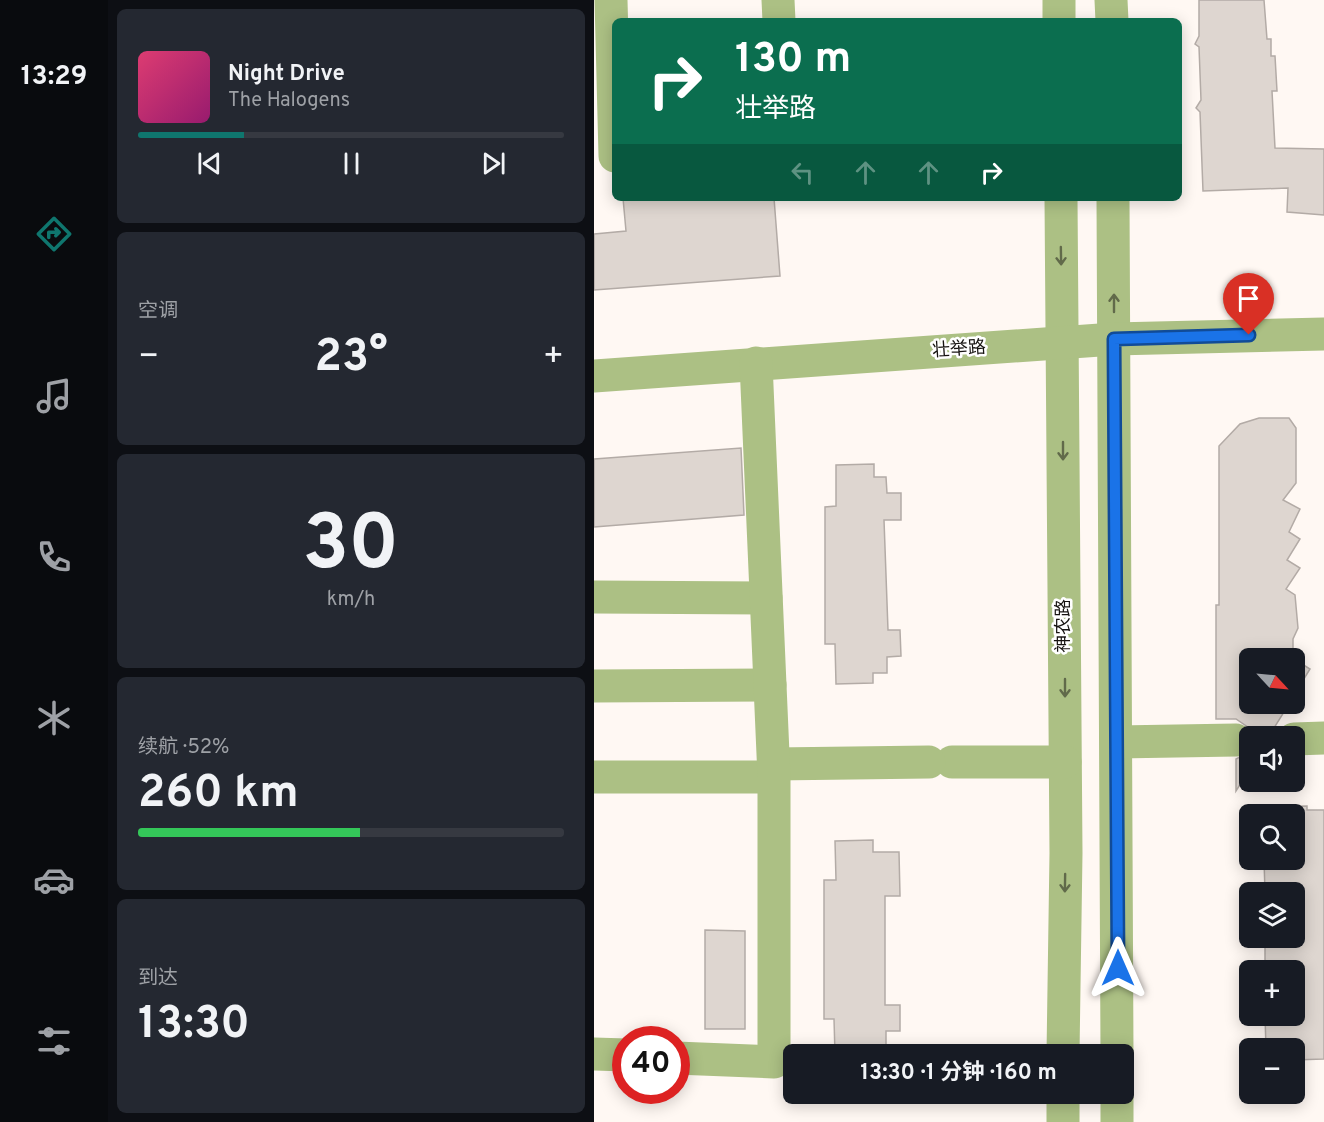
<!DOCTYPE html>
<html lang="zh">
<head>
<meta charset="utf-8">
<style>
  body { margin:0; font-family:Overpass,"Noto Sans SC",sans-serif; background:#242831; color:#f1f3f6; height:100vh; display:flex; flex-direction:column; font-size:22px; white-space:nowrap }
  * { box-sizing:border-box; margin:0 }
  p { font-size:20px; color:#9ea1a6 }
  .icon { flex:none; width:33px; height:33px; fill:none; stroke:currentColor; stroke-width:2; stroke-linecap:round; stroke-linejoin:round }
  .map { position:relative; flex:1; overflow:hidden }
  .sheet { display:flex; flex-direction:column; gap:9px; padding:9px; background:#0d0f14; width:486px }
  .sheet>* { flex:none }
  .banner { position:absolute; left:18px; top:18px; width:570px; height:183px; border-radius:9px; box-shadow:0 3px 15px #0003; background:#0b6e4f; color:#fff; overflow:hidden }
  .needle { width:39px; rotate:116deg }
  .fabs { position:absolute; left:645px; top:648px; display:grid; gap:12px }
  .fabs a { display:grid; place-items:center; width:66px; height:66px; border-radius:9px; background:#171b24; box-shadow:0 3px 15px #0003; font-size:30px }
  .speed { position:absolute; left:18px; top:1026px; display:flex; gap:12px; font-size:30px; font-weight:700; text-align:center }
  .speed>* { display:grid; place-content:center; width:78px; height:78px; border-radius:50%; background:#171b24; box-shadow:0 3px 15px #0003; line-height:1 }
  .speed .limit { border:9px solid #d22; background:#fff; color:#111 }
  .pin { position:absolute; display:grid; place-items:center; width:51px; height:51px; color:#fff; margin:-62px -26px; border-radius:50% 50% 50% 0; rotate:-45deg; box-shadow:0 0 6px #0007 }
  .pin .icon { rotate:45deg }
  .me { position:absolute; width:66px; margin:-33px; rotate:0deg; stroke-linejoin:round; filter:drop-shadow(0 0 4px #0008) }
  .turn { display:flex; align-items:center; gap:21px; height:126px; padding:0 24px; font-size:27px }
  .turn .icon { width:78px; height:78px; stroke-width:2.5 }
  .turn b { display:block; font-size:42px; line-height:51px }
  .lanes { display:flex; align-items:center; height:57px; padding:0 24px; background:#0003; justify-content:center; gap:30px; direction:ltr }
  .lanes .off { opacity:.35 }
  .big { font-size:45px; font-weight:700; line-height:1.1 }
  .sheet .card { flex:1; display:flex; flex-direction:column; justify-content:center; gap:9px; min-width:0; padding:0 21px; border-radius:9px; background:#242831 }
  .sheet .dial { align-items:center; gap:0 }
  .dial b { font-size:78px; line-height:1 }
  .song { display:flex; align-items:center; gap:18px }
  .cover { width:72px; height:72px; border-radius:9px; background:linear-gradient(135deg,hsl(340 70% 55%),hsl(320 70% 35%)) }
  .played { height:6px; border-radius:3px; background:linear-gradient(90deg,#0f766e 25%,#363941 25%) }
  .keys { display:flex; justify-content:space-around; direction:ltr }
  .heat { display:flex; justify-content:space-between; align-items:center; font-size:33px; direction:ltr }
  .charge { height:9px; border-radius:4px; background:linear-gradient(90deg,#34c759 52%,#363941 0) }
  .trip { position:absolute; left:189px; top:1044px; width:351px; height:60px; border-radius:9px; background:#171b24; box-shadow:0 3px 15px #0003; font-weight:700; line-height:60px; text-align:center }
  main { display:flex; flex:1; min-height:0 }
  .menu { display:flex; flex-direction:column; width:108px; justify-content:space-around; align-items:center; background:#090b0e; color:#9ea1a6 }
  .menu .icon { width:42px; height:42px }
  .menu .active { color:#0f766e }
  .menu b { font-size:27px; color:#f1f3f6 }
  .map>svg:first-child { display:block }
  .building { fill:#ded6d0; stroke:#b3aba6; stroke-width:1.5 }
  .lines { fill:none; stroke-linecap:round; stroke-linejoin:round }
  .minor { stroke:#acc084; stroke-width:33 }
  .oneway { stroke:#616a4a }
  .route-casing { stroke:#114b97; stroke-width:15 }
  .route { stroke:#1a73e8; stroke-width:10 }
  .labels { text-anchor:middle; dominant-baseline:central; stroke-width:5; stroke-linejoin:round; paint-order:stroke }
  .street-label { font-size:18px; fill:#161311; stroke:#fff }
</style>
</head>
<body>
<main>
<nav class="menu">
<b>13:29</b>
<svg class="icon active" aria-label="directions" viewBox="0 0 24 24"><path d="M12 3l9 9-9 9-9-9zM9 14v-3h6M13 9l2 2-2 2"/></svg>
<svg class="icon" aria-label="music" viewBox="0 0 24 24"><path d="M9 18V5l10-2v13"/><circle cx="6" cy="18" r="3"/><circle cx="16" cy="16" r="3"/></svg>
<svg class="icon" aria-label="phone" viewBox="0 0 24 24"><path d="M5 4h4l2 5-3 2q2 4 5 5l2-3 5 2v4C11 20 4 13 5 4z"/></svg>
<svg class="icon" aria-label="climate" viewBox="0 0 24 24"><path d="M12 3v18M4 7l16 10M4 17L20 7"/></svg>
<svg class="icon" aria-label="car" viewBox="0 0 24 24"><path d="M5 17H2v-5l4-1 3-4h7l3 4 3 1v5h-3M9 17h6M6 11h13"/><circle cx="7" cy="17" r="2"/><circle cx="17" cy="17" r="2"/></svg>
<svg class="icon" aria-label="filters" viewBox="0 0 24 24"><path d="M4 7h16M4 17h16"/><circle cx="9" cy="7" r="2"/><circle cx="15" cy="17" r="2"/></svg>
</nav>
<section class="sheet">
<div class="card">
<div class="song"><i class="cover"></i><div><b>Night Drive</b><p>The Halogens</p></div></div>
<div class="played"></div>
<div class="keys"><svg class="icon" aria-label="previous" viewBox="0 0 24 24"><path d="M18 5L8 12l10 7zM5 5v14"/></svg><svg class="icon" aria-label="pause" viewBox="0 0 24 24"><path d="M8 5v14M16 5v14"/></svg><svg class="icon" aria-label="next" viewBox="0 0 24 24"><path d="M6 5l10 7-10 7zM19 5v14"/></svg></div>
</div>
<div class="card"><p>空调</p>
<div class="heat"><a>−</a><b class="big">23°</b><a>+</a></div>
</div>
<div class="card dial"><b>30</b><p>km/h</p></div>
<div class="card"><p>续航 · 52%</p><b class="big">260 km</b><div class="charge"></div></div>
<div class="card"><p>到达</p><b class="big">13:30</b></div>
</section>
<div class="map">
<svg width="730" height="1122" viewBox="0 0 730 1122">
  <rect width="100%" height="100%" fill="#fff8f3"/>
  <g class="building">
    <polygon points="605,0 670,0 673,39 677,39 677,56 681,56 683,91 678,91 681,148 730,149 730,215 693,212 694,188 609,191 606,112 602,108 607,100 605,47 601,44 605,36"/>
    <polygon points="29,198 180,198 186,276 0,290 0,234 32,231"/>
    <polygon points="665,418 695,418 702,428 702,483 689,500 706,509 695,532 706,539 693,560 706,568 692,589 701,595 704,628 699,639 699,658 656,658 656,704 695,704 675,736 660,736 658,730 642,719 622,719 622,605 625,605 625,446 646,424"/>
    <polygon points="147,448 150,515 0,527 0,459"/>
    <polygon points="280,464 280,477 292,477 293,493 307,493 307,520 290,520 294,630 306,630 307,656 293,657 293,673 279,673 279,683 242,684 241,644 231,644 231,507 242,506 242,465"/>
    <polygon points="700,659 716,669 700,695"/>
    <polygon points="656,752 656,769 642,791 642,759"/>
    <polygon points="713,806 713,810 730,810 730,1059 700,1060 700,1048 672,1048 671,1016 700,1016 700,970 671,970 671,938 700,938 700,892 671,892 670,860 700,860 700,814 670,814 670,807"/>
    <polygon points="279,840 279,852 305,852 306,896 291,896 291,1005 306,1005 306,1031 292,1031 292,1046 279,1047 279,1054 241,1054 240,1019 230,1019 230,880 242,880 241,841"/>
    <polygon points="111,930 151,931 151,1029 111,1029"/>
  </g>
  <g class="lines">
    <g class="minor">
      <polyline points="17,0 21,156"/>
      <polyline points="184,0 185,21"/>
      <polyline points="465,0 465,21"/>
      <polyline points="517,0 518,21"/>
      <polyline points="467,198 472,853 469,1054"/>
      <polyline points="519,198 523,1054"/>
      <polyline points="0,376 520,339 730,334"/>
      <polyline points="0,597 172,598"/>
      <polyline points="0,686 176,685"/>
      <polyline points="700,739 730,738"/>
      <polyline points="523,742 642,740"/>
      <polyline points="358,762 471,762"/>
      <polyline points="180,764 335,762"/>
      <polyline points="0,777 180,777"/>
      <polyline points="0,1054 32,1055"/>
      <polyline points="82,1058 180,1062 180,777 162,363"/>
      <polyline points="469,1122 469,1094"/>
      <polyline points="523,1122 523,1094"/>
    </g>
  </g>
  <defs><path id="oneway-shaft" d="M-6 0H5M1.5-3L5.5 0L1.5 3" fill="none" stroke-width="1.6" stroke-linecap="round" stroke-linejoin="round" transform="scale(1.5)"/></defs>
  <g class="oneway">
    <use href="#oneway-shaft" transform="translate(467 256) rotate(89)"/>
    <use href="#oneway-shaft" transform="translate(520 303) rotate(-90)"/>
    <use href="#oneway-shaft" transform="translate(469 451) rotate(90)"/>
    <use href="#oneway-shaft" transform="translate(471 688) rotate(90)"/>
    <use href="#oneway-shaft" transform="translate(471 883) rotate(91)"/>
  </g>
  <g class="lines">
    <defs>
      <polyline id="route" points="524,968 520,339 655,335"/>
    </defs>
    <use href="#route" class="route-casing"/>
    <use href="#route" class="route"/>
  </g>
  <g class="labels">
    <g class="street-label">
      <text transform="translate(365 350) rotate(-4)">壮举路</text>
      <text transform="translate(470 626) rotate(-90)">神农路</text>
    </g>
  </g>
</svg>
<div class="fabs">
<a><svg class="needle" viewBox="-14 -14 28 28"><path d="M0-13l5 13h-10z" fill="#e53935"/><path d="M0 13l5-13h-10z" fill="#9ea1a6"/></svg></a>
<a><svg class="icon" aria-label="sound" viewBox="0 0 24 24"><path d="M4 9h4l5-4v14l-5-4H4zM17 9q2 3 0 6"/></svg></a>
<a><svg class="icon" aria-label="search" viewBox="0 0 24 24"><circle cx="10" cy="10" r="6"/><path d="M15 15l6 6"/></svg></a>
<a><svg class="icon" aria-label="layers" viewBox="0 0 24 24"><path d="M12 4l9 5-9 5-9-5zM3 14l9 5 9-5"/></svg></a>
<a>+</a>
<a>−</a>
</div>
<div class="speed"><div class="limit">40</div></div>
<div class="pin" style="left:655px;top:335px;background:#d93025"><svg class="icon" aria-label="arrive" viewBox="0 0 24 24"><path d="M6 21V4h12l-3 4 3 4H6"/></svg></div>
<svg class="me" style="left:524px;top:968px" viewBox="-20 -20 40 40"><path d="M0-17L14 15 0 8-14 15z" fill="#1a73e8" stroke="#fff" stroke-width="4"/></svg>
<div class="trip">13:30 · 1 分钟 · 160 m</div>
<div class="banner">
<div class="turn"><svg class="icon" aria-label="right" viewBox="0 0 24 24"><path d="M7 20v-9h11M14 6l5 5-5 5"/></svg><div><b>130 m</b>壮举路</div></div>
<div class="lanes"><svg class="icon off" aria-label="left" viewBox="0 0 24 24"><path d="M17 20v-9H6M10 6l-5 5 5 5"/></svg><svg class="icon off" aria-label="ahead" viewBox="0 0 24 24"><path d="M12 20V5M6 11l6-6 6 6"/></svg><svg class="icon off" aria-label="ahead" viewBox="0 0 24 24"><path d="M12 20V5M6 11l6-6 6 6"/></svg><svg class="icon" aria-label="right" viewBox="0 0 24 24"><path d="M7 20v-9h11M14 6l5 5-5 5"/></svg></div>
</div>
</div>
</main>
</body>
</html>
